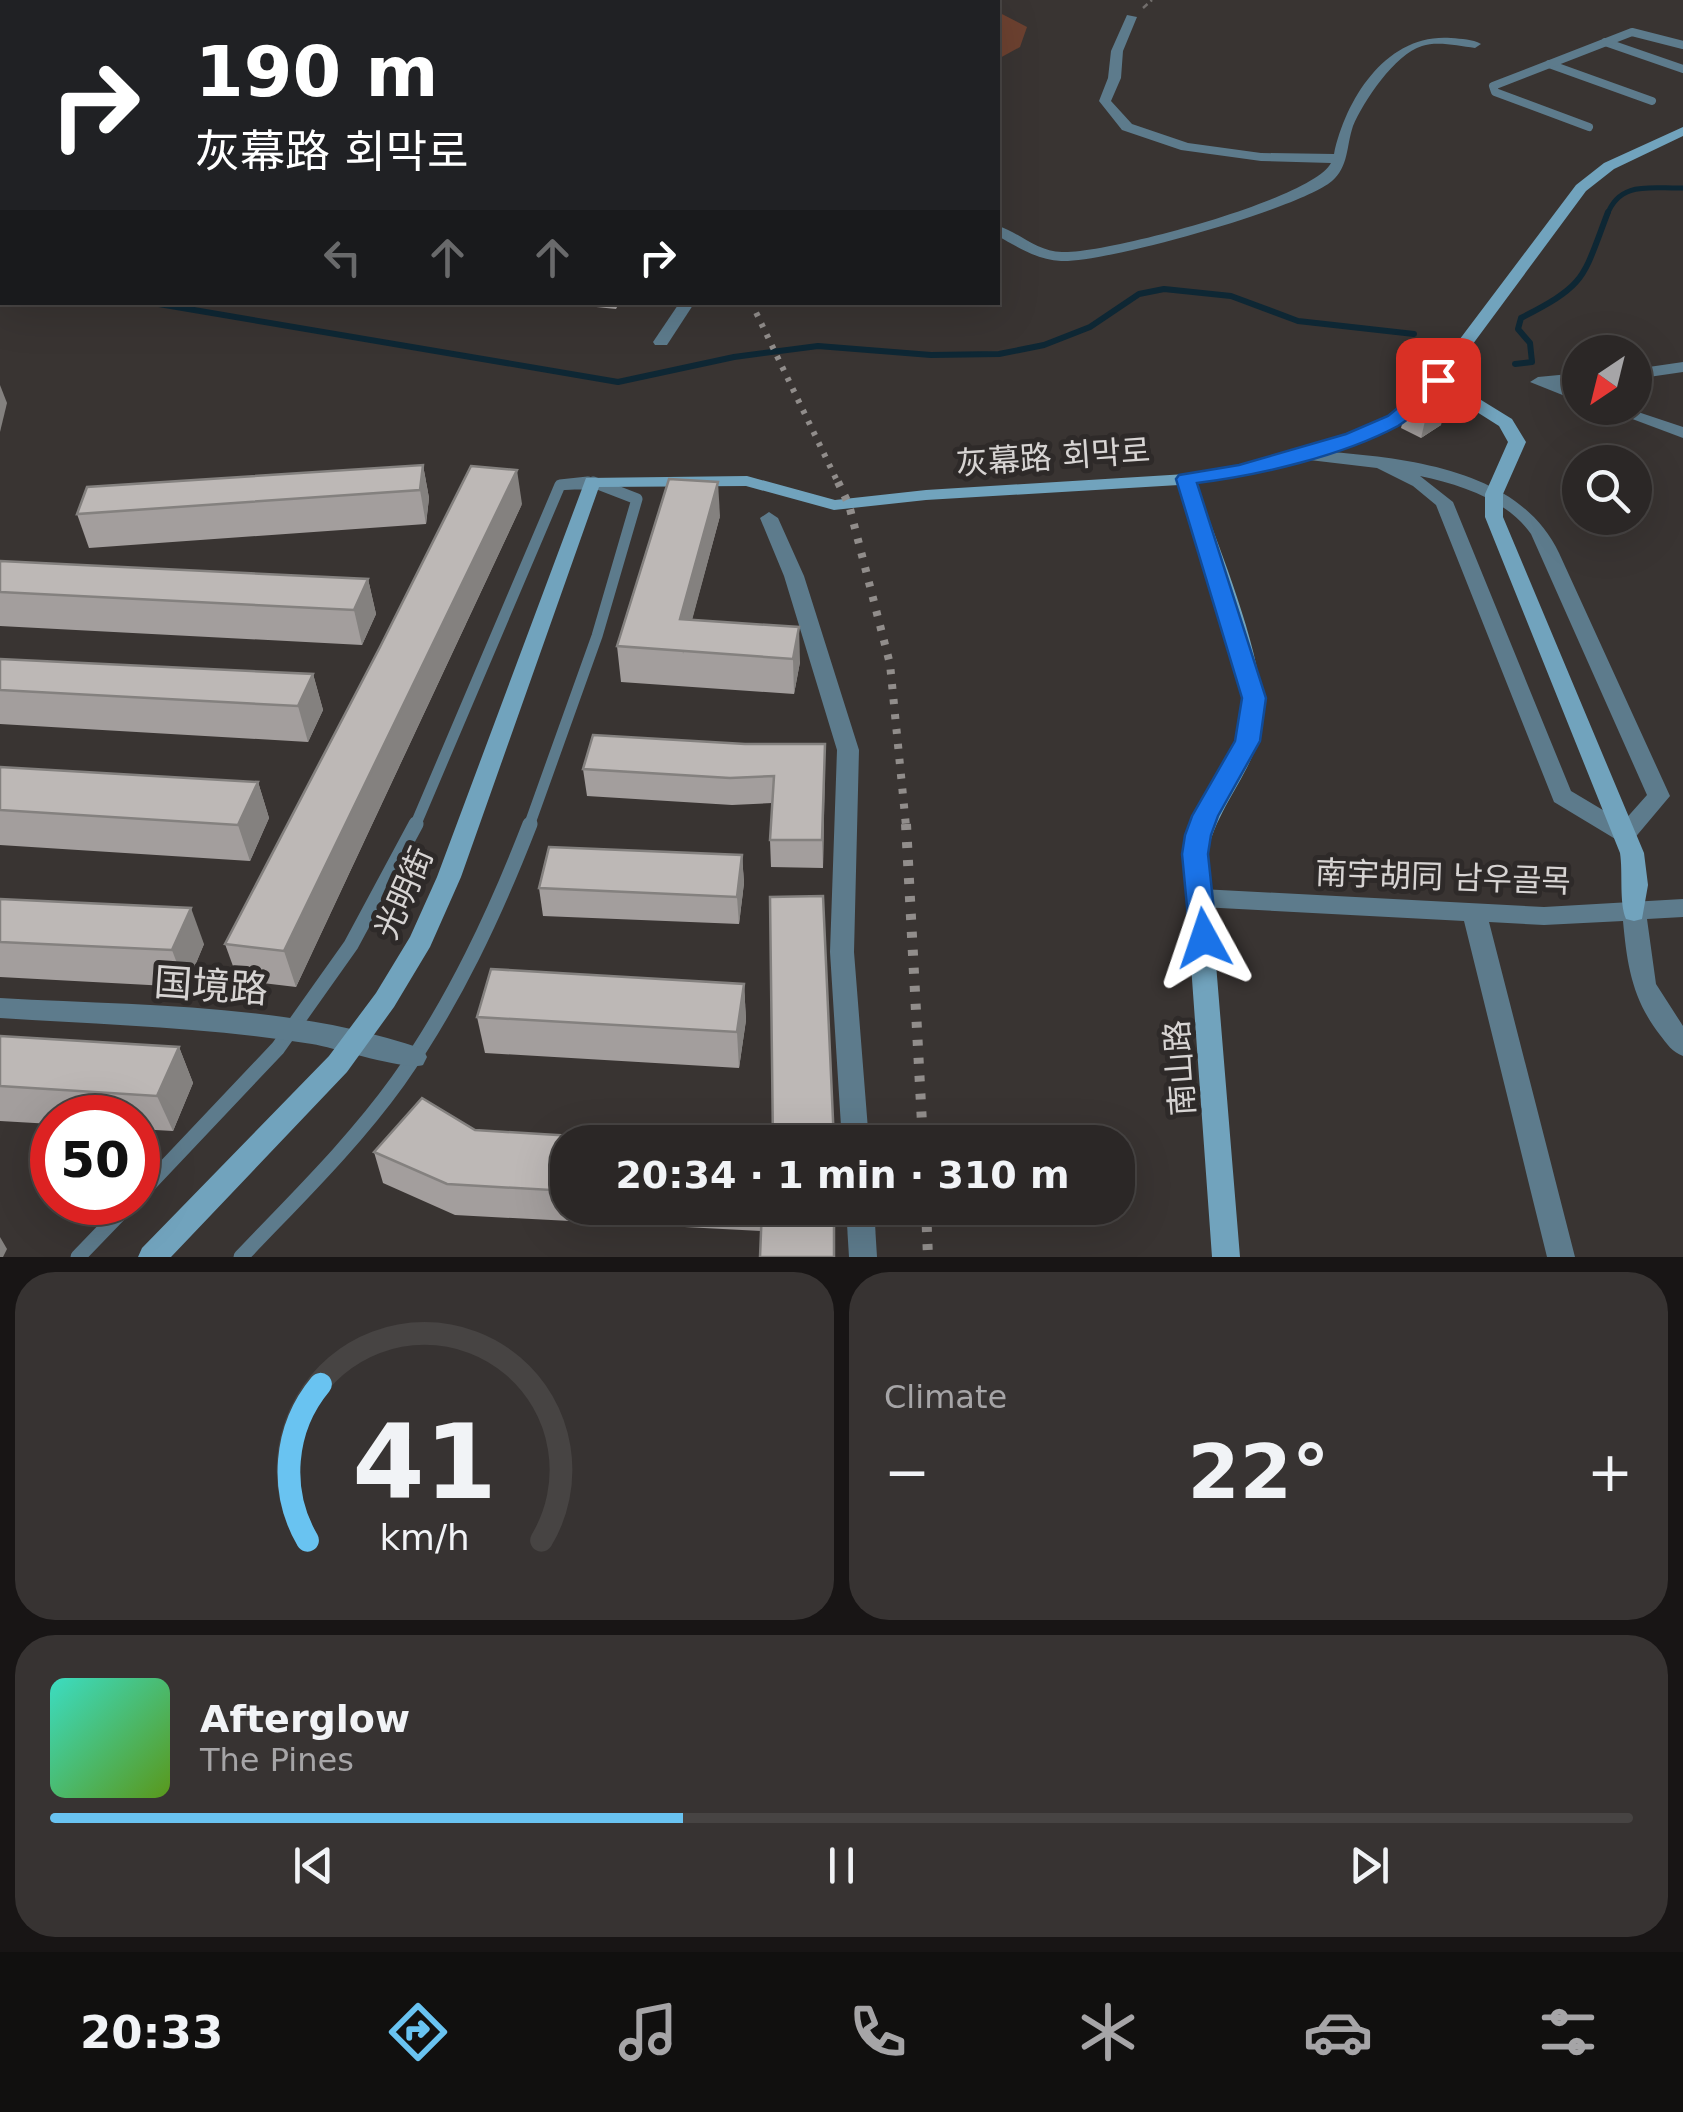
<!DOCTYPE html>
<html lang="en">
<head>
<meta charset="utf-8">
<style>
  body { margin:0; font-family:"DejaVu Sans","Noto Sans SC","Noto Sans KR",sans-serif; background:#373332; color:#f1f3f6; height:100vh; display:flex; flex-direction:column; font-size:38px; white-space:nowrap }
  * { box-sizing:border-box; margin:0 }
  p { font-size:32px; color:#a6a5a7 }
  .icon { flex:none; width:55px; height:55px; fill:none; stroke:currentColor; stroke-width:2; stroke-linecap:round; stroke-linejoin:round }
  .map { position:relative; height:1257px; overflow:hidden }
  .side { display:flex; flex-direction:column; gap:15px; padding:15px; background:#181515; flex:1 }
  .side>* { flex:none }
  .banner { position:absolute; left:0px; top:0px; width:1000px; height:305px; box-shadow:0 10px 40px #0002,0 0 0 2px #474443; background:#202124; color:#fff; overflow:hidden }
  .needle { width:65px; rotate:215deg }
  .fabs { position:absolute; left:1562px; top:335px; display:grid; gap:20px }
  .fabs a { display:grid; place-items:center; width:90px; height:90px; border-radius:50%; background:#2b2726; box-shadow:0 10px 40px #0002,0 0 0 2px #474443; font-size:50px }
  .speed { position:absolute; left:30px; top:1095px; display:flex; gap:20px; font-size:50px; font-weight:700; text-align:center }
  .speed>* { display:grid; place-content:center; width:130px; height:130px; border-radius:50%; background:#2b2726; box-shadow:0 10px 40px #0002,0 0 0 2px #474443; line-height:1 }
  .speed .limit { border:15px solid #d22; background:#fff; color:#111 }
  .pin { position:absolute; display:grid; place-items:center; width:85px; height:85px; color:#fff; margin:-42px; border-radius:20px; box-shadow:0 5px 15px #0006 }
  .me { position:absolute; width:110px; margin:-55px; rotate:355deg; stroke-linejoin:round; filter:drop-shadow(0 0 8px #0008) }
  .turn { display:flex; align-items:center; gap:35px; height:210px; padding:0 30px; font-size:45px }
  .turn .icon { width:130px; height:130px; stroke-width:2.5 }
  .turn b { display:block; font-size:70px; line-height:85px }
  .lanes { display:flex; align-items:center; height:95px; padding:0 30px; background:#0003; justify-content:center; gap:50px; direction:ltr }
  .lanes .off { opacity:.35 }
  .big { font-size:75px; font-weight:700; line-height:1.1 }
  .side .widget { flex:1; display:flex; flex-direction:column; justify-content:center; gap:15px; min-width:0; padding:0 35px; border-radius:40px; background:#373332 }
  .side .dial { align-items:center; gap:0 }
  .dial svg { height:260px; overflow:visible; fill:none; stroke:#474443; stroke-width:7; stroke-linecap:round; text-anchor:middle }
  .dial text { fill:#f1f3f6; stroke:none }
  .song { display:flex; align-items:center; gap:30px }
  .cover { width:120px; height:120px; border-radius:15px; background:linear-gradient(135deg,hsl(170 70% 55%),hsl(90 70% 35%)) }
  .played { height:10px; border-radius:5px; background:linear-gradient(90deg,#69c3f1 40%,#474443 40%) }
  .keys { display:flex; justify-content:space-around; direction:ltr }
  .heat { display:flex; justify-content:space-between; align-items:center; font-size:55px; direction:ltr }
  .side .tiles { flex:1; display:grid; gap:15px; grid-template-columns:1fr 1fr }
  .widget:last-child { grid-column:span 2 }
  .trip { position:absolute; left:550px; top:1125px; width:585px; height:100px; border-radius:40px; background:#2b2726; box-shadow:0 10px 40px #0002,0 0 0 2px #474443; font-weight:700; line-height:100px; text-align:center }
  .menu { display:flex; height:160px; justify-content:space-around; align-items:center; background:#11100f; color:#a6a5a7 }
  .menu .icon { width:70px; height:70px }
  .menu .selected { color:#69c3f1 }
  .menu b { font-size:45px; color:#f1f3f6 }
  .map>svg:first-child { display:block }
  .green { fill:#6c4130 }
  .lines { fill:none; stroke-linecap:round; stroke-linejoin:round }
  .stream-far1 { stroke:#0e2734; stroke-width:5 }
  .stream { stroke:#0e2734; stroke-width:6 }
  .path { stroke:#716d6b; stroke-width:2.5; stroke-dasharray:6 4; stroke-linecap:butt }
  .lane-far3 { stroke:#5d7b8c; stroke-width:8 }
  .lane-far2 { stroke:#5d7b8c; stroke-width:9 }
  .lane-far1 { stroke:#5d7b8c; stroke-width:11 }
  .lane { stroke:#5d7b8c; stroke-width:15 }
  .street { fill:#5d7b8c; fill-rule:evenodd }
  .secondary { fill:#71a3bd; fill-rule:evenodd }
  .highway { stroke:#9ddafb; stroke-width:30 }
  .rail-far2 { stroke:#918d8b; stroke-width:6; stroke-dasharray:4 8; stroke-linecap:butt }
  .rail-far1 { stroke:#918d8b; stroke-width:8; stroke-dasharray:5 10; stroke-linecap:butt }
  .rail { stroke:#918d8b; stroke-width:10; stroke-dasharray:6 12; stroke-linecap:butt }
  .wall { fill:#a39e9d }
  .shaded-wall { fill:#84817f }
  .building { fill:#bdb8b6; stroke:#84817f; stroke-width:2.5 }
  .route { fill:#1a73e8; stroke:#114b97; stroke-width:2.5 }
  .labels { text-anchor:middle; dominant-baseline:central; stroke-width:10; stroke-linejoin:round; paint-order:stroke }
  .street-label { font-size:32px; fill:#d7d4d3; stroke:#2e2a29 }
  .near-street-label { font-size:38px; fill:#d7d4d3; stroke:#2e2a29 }
</style>
</head>
<body>
<div class="map">
<svg width="1683" height="1257" viewBox="0 0 1683 1257">
  <rect width="100%" height="100%" fill="#393432"/>
  <polygon class="green" points="998,12 1027,27 1020,47 998,59"/>
  <g class="lines">
    <path class="stream-far1" d="M 1607,215 C 1620,180 1651,189 1683,188"/>
    <g class="stream">
      <polyline points="147,302 618,382 734,357 818,346 931,355 999,354 1044,345 1090,327 1139,294 1164,289 1231,296 1298,321 1414,334"/>
      <path d="M 1515,364 L 1532,362 L 1530,343 L 1518,329 L 1521,318 C 1587,284 1582,280 1608,212"/>
    </g>
    <polyline class="path" points="1143,8 1152,0"/>
    <g class="lane-far3">
      <polyline points="1605,42 1683,69"/>
      <polyline points="1549,64 1652,101"/>
      <polyline points="1589,127 1495,92 1493,86 1632,32 1683,45"/>
    </g>
    <polyline class="lane-far2" points="562,485 600,485"/>
    <g class="lane-far1">
      <polyline points="415,826 560,485 588,482"/>
      <polyline points="529,826 597,636 637,499 593,482"/>
    </g>
    <g class="lane">
      <polyline points="138,1196 278,1048 351,945 416,824"/>
      <polyline points="78,1257 131,1202"/>
      <path d="M 241,1257 C 295,1200 352,1145 398,1081 C 454,1002 495,914 530,824"/>
    </g>
    <g class="street">
      <path d="M 1127,15 L 1137,17 L 1123,51 L 1121,78 L 1111,101 L 1132,124 L 1188,143 L 1261,153 L 1334,154 C 1346,98 1387,33 1451,38 C 1462,39 1472,39 1481,44 L 1475,48 C 1458,46 1438,41 1422,46 C 1395,54 1363,102 1353,126 C 1346,147 1349,166 1332,181 C 1299,209 1105,263 1061,261 C 1038,260 1017,247 998,236 L 998,226 C 1019,232 1037,252 1062,252 C 1106,254 1313,199 1331,163 L 1261,161 L 1181,150 L 1122,130 L 1099,101 L 1108,78 L 1111,51 Z"/>
      <polygon points="680,302 695,302 667,345 655,345 653,342"/>
      <polygon points="1683,362 1683,372 1635,379 1635,369"/>
      <polygon points="1580,373 1580,383 1561,385 1580,391 1580,402 1530,382 1538,377"/>
      <polygon points="1603,408 1626,408 1683,427 1683,438"/>
      <path d="M 1307,450 C 1394,457 1517,464 1559,553 L 1670,796 L 1633,840 L 1617,840 L 1554,802 L 1436,505 L 1413,486 L 1377,468 L 1301,459 L 1298,455 ZM 1420,476 C 1461,485 1506,499 1531,534 L 1647,795 L 1623,822 L 1571,791 L 1453,502 Z"/>
      <polygon points="769,512 778,518 804,576 859,750 854,952 869,1142 842,1142 830,952 837,750 784,576 760,518"/>
      <path d="M 1201,889 L 1544,907 L 1683,899 L 1683,917 L 1647,919 L 1656,984 L 1683,1026 L 1683,1056 C 1672,1052 1667,1044 1660,1035 C 1632,999 1627,964 1623,921 L 1544,925 L 1489,922 L 1575,1257 L 1547,1257 L 1464,921 L 1201,907 L 1193,904 L 1189,898 L 1193,892 Z"/>
      <path d="M 0,998 C 140,1006 289,1003 423,1049 L 427,1057 L 423,1065 C 406,1071 336,1048 312,1044 C 209,1027 104,1025 0,1018 Z"/>
      <polygon points="846,1208 874,1208 877,1257 849,1257"/>
    </g>
    <path class="secondary" d="M 1683,127 L 1683,136 L 1614,169 L 1586,191 L 1447,379 L 1512,419 L 1526,442 L 1503,494 L 1503,517 L 1644,853 L 1648,885 L 1642,919 L 1634,921 L 1626,919 C 1619,903 1623,872 1620,853 L 1485,517 L 1485,494 L 1508,442 L 1499,426 L 1439,388 C 1427,400 1413,416 1399,425 C 1349,453 1253,475 1196,483 C 1215,540 1276,680 1260,735 C 1248,778 1216,810 1207,854 L 1240,1257 L 1212,1257 L 1183,854 C 1194,810 1225,778 1239,736 C 1256,682 1197,542 1179,485 L 926,500 L 834,510 L 746,486 L 599,487 L 461,877 L 430,947 L 394,1007 L 347,1072 L 171,1257 L 138,1257 L 142,1248 L 329,1056 L 376,993 L 410,937 L 437,877 L 586,478 L 747,476 L 835,500 L 926,490 L 1186,474 L 1239,466 L 1347,434 L 1389,416 L 1432,376 L 1576,185 L 1604,163 Z"/>
    <g class="highway">
      <polyline points="541,2 546,0"/>
      <polyline points="0,219 2,218"/>
    </g>
    <polyline class="rail-far2" points="751,302 839,485"/>
    <polyline class="rail-far1" points="838,482 849,505 890,664 906,826"/>
    <g class="rail">
      <polyline points="906,824 923,1142"/>
      <polyline points="926,1208 928,1257"/>
    </g>
  </g>
  <g class="wall">
    <polygon points="547,302 620,302 616,309"/>
    <polygon points="1405,411 1441,425 1421,438 1401,428"/>
    <polygon points="423,465 429,498 426,524 89,548 77,514"/>
    <polygon points="522,504 296,987 238,980 225,944"/>
    <polygon points="720,516 692,619 800,662 794,694 621,682 617,646"/>
    <polygon points="0,561 368,579 376,614 362,645 0,626"/>
    <polygon points="0,659 313,674 323,710 308,742 0,724"/>
    <polygon points="745,744 825,744 823,868 771,867 770,840 772,803 732,805 587,796 583,769"/>
    <polygon points="0,767 258,782 269,818 250,861 0,845"/>
    <polygon points="742,855 744,883 739,924 543,916 539,888"/>
    <polygon points="0,899 204,944 186,987 0,977"/>
    <polygon points="744,984 746,1020 739,1068 485,1053 477,1017"/>
    <polygon points="0,1036 179,1047 193,1083 173,1131 138,1129 138,1118 52,1118 52,1124 0,1121"/>
    <polygon points="475,1130 568,1142 568,1208 834,1208 761,1231 455,1215 383,1183 374,1152"/>
  </g>
  <g class="shaded-wall">
    <polygon points="2,156 2,189 0,190 0,157"/>
    <polygon points="0,385 7,403 0,432"/>
    <polygon points="1446,408 1441,425 1421,438 1425,421"/>
    <polygon points="423,465 429,498 426,524 420,490"/>
    <polygon points="517,470 522,504 296,987 284,951"/>
    <polygon points="718,482 720,516 683,654 680,619"/>
    <polygon points="368,579 376,614 362,645 354,610"/>
    <polygon points="799,627 800,662 794,694 793,659"/>
    <polygon points="313,674 323,710 308,742 298,706"/>
    <polygon points="825,744 825,771 823,868 822,840"/>
    <polygon points="258,782 269,818 250,861 238,825"/>
    <polygon points="742,855 744,883 739,924 737,897"/>
    <polygon points="191,908 204,944 186,987 172,950"/>
    <polygon points="744,984 746,1020 739,1068 737,1032"/>
    <polygon points="179,1047 193,1083 173,1131 157,1096"/>
    <polygon points="0,1237 7,1249 3,1257 0,1257"/>
  </g>
  <g class="building">
    <polygon points="217,0 458,0 451,2 209,2"/>
    <polygon points="0,78 2,79 2,156 0,157"/>
    <polygon points="1423,397 1446,408 1425,421 1405,411"/>
    <polygon points="423,465 420,490 77,514 87,487"/>
    <polygon points="471,466 517,470 284,951 225,944 380,647"/>
    <polygon points="669,479 718,482 680,619 799,627 793,659 617,646"/>
    <polygon points="0,561 368,579 354,610 0,592"/>
    <polygon points="0,659 313,674 298,706 0,690"/>
    <polygon points="593,735 745,744 825,744 822,840 770,840 774,776 730,778 583,769"/>
    <polygon points="0,767 258,782 238,825 0,810"/>
    <polygon points="549,847 742,855 737,897 539,888"/>
    <polygon points="823,896 834,1142 773,1142 770,897"/>
    <polygon points="0,899 191,908 172,950 0,942"/>
    <polygon points="491,969 744,984 737,1032 477,1017"/>
    <polygon points="0,1036 179,1047 157,1096 0,1086"/>
    <polygon points="422,1098 475,1130 672,1142 568,1142 568,1191 447,1184 374,1152"/>
    <polygon points="762,1208 834,1208 834,1257 760,1257"/>
  </g>
  <path class="route" d="M 1438,375 L 1445,377 L 1445,384 C 1430,398 1415,416 1398,426 C 1342,456 1260,475 1197,483 L 1266,698 L 1260,741 L 1218,816 L 1211,835 L 1208,854 L 1217,938 L 1213,945 L 1204,949 L 1194,945 L 1190,938 L 1182,854 L 1185,835 L 1192,816 L 1235,741 L 1242,698 L 1176,479 L 1179,475 L 1239,465 L 1346,434 L 1388,416 Z"/>
  <g class="labels">
    <g class="street-label">
      <text transform="translate(1053 457) rotate(-4)">灰幕路 회막로</text>
      <text transform="translate(1443 877) rotate(2)">南宇胡同 남우골목</text>
      <text transform="translate(404 893) rotate(-66)">光明街</text>
      <text transform="translate(1180 1068) rotate(-94)">南山路</text>
    </g>
    <g class="near-street-label">
      <text transform="translate(211 986) rotate(4)">国境路</text>
    </g>
  </g>
</svg>
<div class="fabs">
<a><svg class="needle" viewBox="-14 -14 28 28"><path d="M0-13l5 13h-10z" fill="#e53935"/><path d="M0 13l5-13h-10z" fill="#a6a5a7"/></svg></a>
<a><svg class="icon" aria-label="search" viewBox="0 0 24 24"><circle cx="10" cy="10" r="6"/><path d="M15 15l6 6"/></svg></a>
</div>
<div class="speed"><div class="limit">50</div></div>
<div class="pin" style="left:1438px;top:380px;background:#d93025"><svg class="icon" aria-label="arrive" viewBox="0 0 24 24"><path d="M6 21V4h12l-3 4 3 4H6"/></svg></div>
<svg class="me" style="left:1204px;top:938px" viewBox="-20 -20 40 40"><path d="M0-17L14 15 0 8-14 15z" fill="#1a73e8" stroke="#fff" stroke-width="4"/></svg>
<div class="trip">20:34 · 1 min · 310 m</div>
<div class="banner">
<div class="turn"><svg class="icon" aria-label="right" viewBox="0 0 24 24"><path d="M7 20v-9h11M14 6l5 5-5 5"/></svg><div><b>190 m</b>灰幕路 회막로</div></div>
<div class="lanes"><svg class="icon off" aria-label="left" viewBox="0 0 24 24"><path d="M17 20v-9H6M10 6l-5 5 5 5"/></svg><svg class="icon off" aria-label="ahead" viewBox="0 0 24 24"><path d="M12 20V5M6 11l6-6 6 6"/></svg><svg class="icon off" aria-label="ahead" viewBox="0 0 24 24"><path d="M12 20V5M6 11l6-6 6 6"/></svg><svg class="icon" aria-label="right" viewBox="0 0 24 24"><path d="M7 20v-9h11M14 6l5 5-5 5"/></svg></div>
</div>
</div>
<section class="side">
<div class="tiles">
<div class="widget dial"><svg viewBox="0 0 100 80">
<path d="M14 69A42 42 0 1 1 86 69"/>
<path d="M14 69A42 42 0 0 1 18 21" stroke="#69c3f1"/>
<text x="50" y="56" font-size="32" font-weight="700">41</text>
<text x="50" y="72" font-size="11">km/h</text>
</svg></div>
<div class="widget"><p>Climate</p>
<div class="heat"><a>−</a><b class="big">22°</b><a>+</a></div>
</div>
<div class="widget">
<div class="song"><i class="cover"></i><div><b>Afterglow</b><p>The Pines</p></div></div>
<div class="played"></div>
<div class="keys"><svg class="icon" aria-label="previous" viewBox="0 0 24 24"><path d="M18 5L8 12l10 7zM5 5v14"/></svg><svg class="icon" aria-label="pause" viewBox="0 0 24 24"><path d="M8 5v14M16 5v14"/></svg><svg class="icon" aria-label="next" viewBox="0 0 24 24"><path d="M6 5l10 7-10 7zM19 5v14"/></svg></div>
</div>
</div>
</section>
<nav class="menu">
<b>20:33</b>
<svg class="icon selected" aria-label="directions" viewBox="0 0 24 24"><path d="M12 3l9 9-9 9-9-9zM9 14v-3h6M13 9l2 2-2 2"/></svg>
<svg class="icon" aria-label="music" viewBox="0 0 24 24"><path d="M9 18V5l10-2v13"/><circle cx="6" cy="18" r="3"/><circle cx="16" cy="16" r="3"/></svg>
<svg class="icon" aria-label="phone" viewBox="0 0 24 24"><path d="M5 4h4l2 5-3 2q2 4 5 5l2-3 5 2v4C11 20 4 13 5 4z"/></svg>
<svg class="icon" aria-label="climate" viewBox="0 0 24 24"><path d="M12 3v18M4 7l16 10M4 17L20 7"/></svg>
<svg class="icon" aria-label="car" viewBox="0 0 24 24"><path d="M5 17H2v-5l4-1 3-4h7l3 4 3 1v5h-3M9 17h6M6 11h13"/><circle cx="7" cy="17" r="2"/><circle cx="17" cy="17" r="2"/></svg>
<svg class="icon" aria-label="filters" viewBox="0 0 24 24"><path d="M4 7h16M4 17h16"/><circle cx="9" cy="7" r="2"/><circle cx="15" cy="17" r="2"/></svg>
</nav>
</body>
</html>
